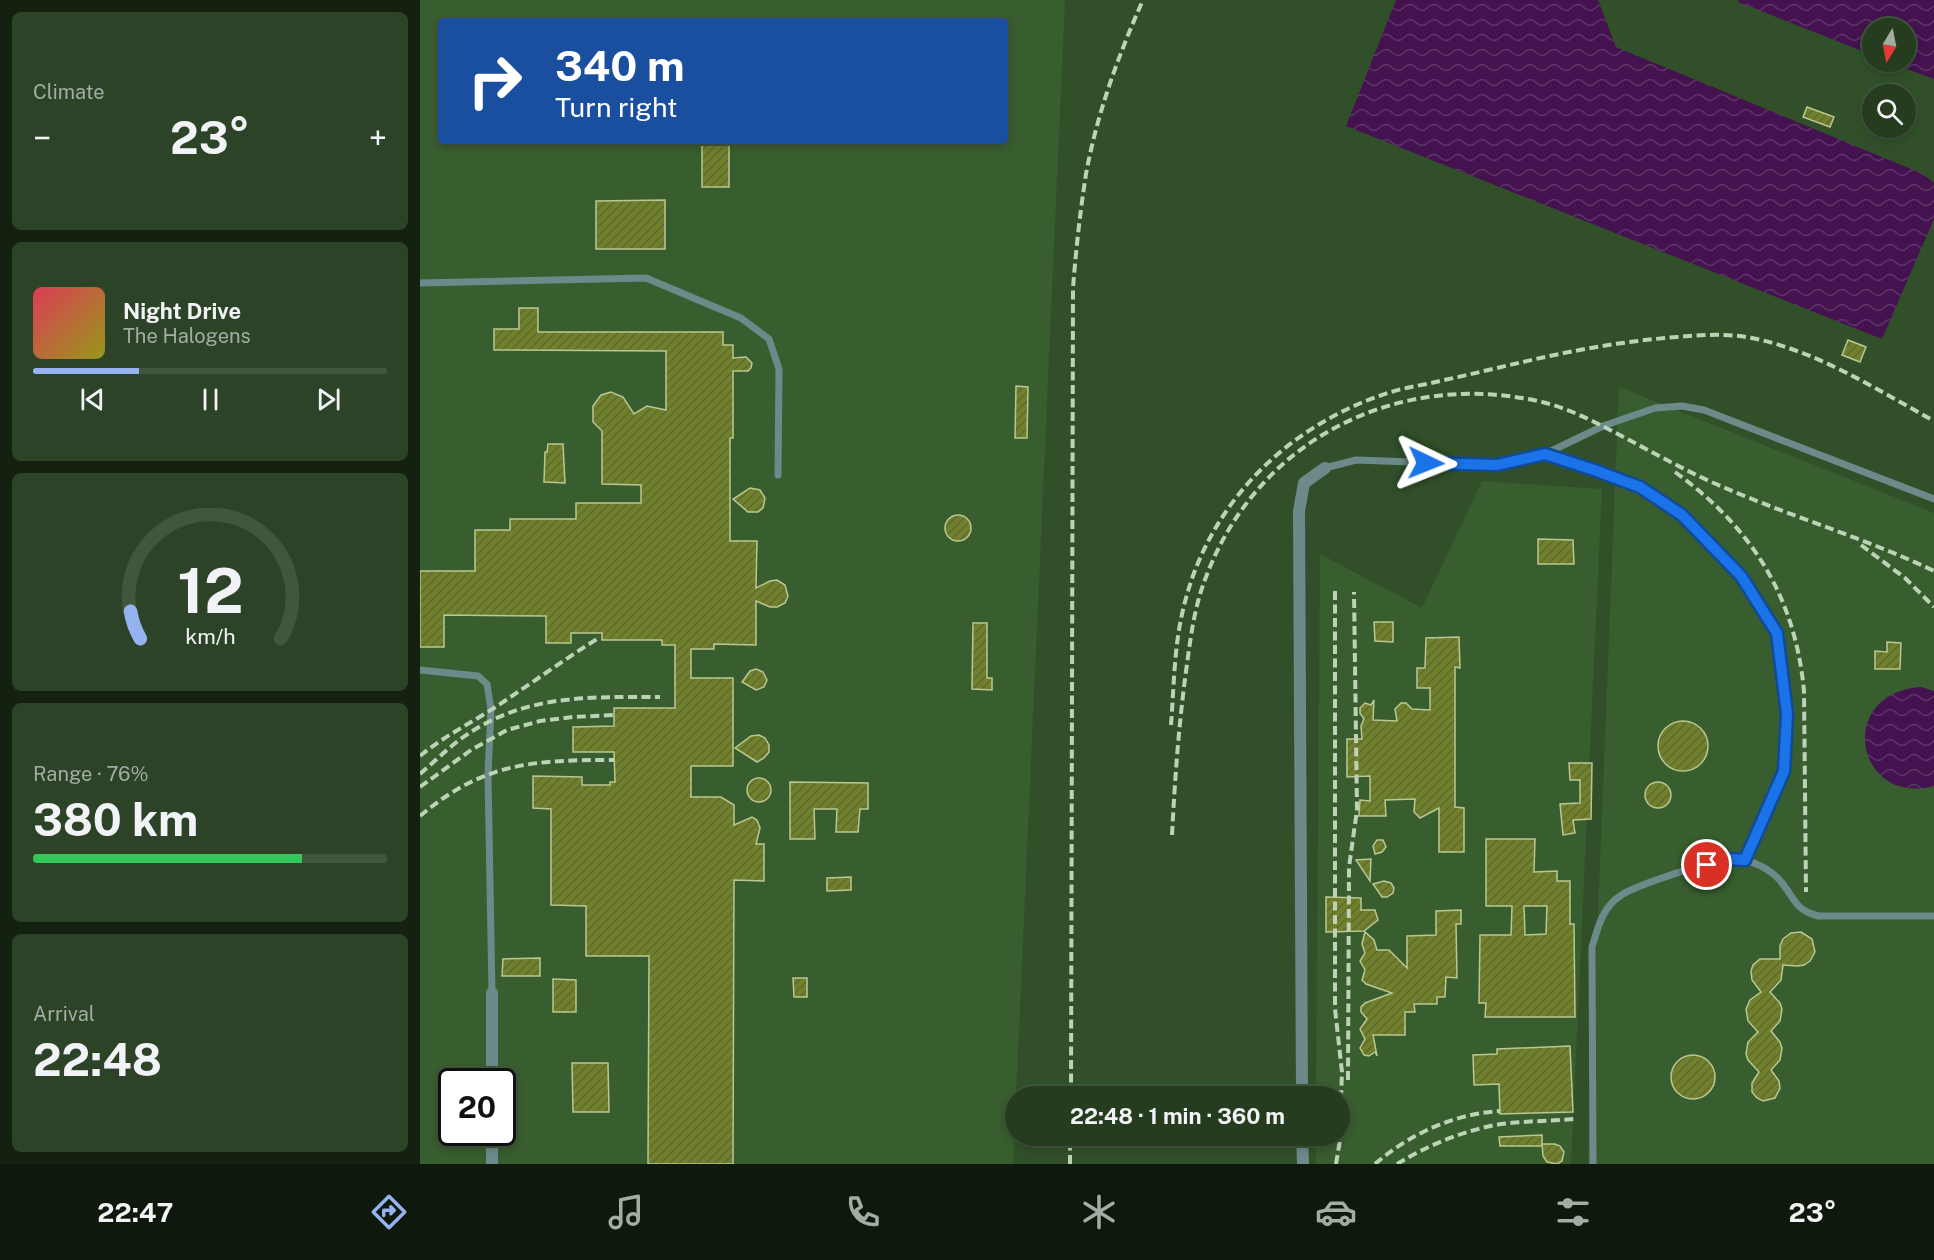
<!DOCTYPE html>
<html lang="en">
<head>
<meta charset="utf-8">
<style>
  body { margin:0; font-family:"Public Sans",sans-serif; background:#2d4328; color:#f1f3f6; height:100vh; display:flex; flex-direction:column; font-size:22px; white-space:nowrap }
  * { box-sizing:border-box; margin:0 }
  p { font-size:20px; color:#a3ada4 }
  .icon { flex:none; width:33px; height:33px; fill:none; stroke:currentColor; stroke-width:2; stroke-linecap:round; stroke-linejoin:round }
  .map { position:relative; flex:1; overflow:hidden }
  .panel { display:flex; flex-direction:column; gap:12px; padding:12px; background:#142111; width:420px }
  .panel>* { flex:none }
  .guide { position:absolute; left:18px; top:18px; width:570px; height:126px; border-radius:6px; box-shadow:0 3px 9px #0003,0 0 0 2px #42563d; background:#1a4fa0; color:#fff; overflow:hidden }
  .needle { width:39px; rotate:190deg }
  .controls { position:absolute; left:1442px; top:18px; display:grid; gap:12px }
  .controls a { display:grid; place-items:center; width:54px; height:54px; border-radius:50%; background:#253c1f; box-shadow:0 3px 9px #0003,0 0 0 2px #42563d; font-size:30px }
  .speed { position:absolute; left:18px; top:1068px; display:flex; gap:12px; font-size:30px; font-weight:700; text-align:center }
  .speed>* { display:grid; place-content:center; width:78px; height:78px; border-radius:50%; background:#253c1f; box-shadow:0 3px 9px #0003,0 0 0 2px #42563d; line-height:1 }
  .speed .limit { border:3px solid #111; border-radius:9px; background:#fff; color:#111 }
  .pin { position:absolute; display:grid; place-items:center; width:51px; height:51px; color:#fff; margin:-26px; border:3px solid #fff; border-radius:50%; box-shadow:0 2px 6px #0007 }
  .me { position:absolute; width:66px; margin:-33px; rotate:92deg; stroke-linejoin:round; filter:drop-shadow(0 0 4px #0008) }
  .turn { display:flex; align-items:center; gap:21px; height:126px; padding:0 18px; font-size:27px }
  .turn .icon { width:78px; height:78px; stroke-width:2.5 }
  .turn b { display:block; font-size:42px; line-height:51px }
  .big { font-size:45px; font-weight:700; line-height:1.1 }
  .panel .card { flex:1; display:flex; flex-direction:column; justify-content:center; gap:9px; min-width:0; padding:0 21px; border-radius:9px; background:#2d4328 }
  .panel .dial { align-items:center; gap:0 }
  .dial svg { height:156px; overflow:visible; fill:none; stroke:#42563d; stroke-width:7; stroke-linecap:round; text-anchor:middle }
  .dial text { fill:#f1f3f6; stroke:none }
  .song { display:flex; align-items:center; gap:18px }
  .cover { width:72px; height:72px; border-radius:9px; background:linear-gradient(135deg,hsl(350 70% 55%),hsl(60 70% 35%)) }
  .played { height:6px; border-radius:3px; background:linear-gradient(90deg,#95b2f1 30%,#42563d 30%) }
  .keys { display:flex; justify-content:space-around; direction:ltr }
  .heat { display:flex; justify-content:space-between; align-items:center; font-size:33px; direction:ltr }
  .charge { height:9px; border-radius:4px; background:linear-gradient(90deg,#34c759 76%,#42563d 0) }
  .trip { position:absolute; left:585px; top:1086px; width:345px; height:60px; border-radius:30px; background:#253c1f; box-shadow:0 3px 9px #0003,0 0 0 2px #42563d; font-weight:700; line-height:60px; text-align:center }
  .tabs { display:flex; height:96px; justify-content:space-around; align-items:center; background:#0f180c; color:#a3ada4 }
  .tabs .icon { width:42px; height:42px }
  .tabs .current { color:#95b2f1 }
  .tabs b { font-size:27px; color:#f1f3f6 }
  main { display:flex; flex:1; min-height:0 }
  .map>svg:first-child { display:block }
  .built { fill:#385d2e; fill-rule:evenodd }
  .water { fill:url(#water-waves) }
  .building { fill:url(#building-hatch); stroke:#bac792; stroke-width:1.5; fill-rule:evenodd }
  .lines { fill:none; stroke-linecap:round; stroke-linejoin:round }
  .lane { stroke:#6d8a8b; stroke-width:7 }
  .street { stroke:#6d8a8b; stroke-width:12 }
  .rail { stroke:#bdd3b8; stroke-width:4; stroke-dasharray:9 4.5; stroke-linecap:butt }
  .route-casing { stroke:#114b97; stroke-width:15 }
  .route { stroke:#1a73e8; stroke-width:10 }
</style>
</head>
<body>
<main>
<section class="panel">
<div class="card"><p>Climate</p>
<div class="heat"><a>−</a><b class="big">23°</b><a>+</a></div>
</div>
<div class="card">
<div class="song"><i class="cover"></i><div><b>Night Drive</b><p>The Halogens</p></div></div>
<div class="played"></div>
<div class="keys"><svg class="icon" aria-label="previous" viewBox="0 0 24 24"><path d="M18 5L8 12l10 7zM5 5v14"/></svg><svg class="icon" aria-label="pause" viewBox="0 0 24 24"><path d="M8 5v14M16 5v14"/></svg><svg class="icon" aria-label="next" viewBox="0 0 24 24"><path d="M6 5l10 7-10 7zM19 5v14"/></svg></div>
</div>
<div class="card dial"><svg viewBox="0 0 100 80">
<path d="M14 69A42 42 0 1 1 86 69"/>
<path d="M14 69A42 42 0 0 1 9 55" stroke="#95b2f1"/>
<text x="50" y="56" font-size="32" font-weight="700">12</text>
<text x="50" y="72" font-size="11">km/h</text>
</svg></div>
<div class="card"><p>Range · 76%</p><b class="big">380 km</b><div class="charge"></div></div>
<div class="card"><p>Arrival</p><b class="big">22:48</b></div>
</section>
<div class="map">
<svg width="1514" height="1164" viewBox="0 0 1514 1164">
  <defs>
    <pattern id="water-waves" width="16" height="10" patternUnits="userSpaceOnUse" patternTransform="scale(1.5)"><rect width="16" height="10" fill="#43124f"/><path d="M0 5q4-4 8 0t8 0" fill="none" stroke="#5e3568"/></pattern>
    <pattern id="building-hatch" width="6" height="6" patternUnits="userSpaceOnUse" patternTransform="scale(1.5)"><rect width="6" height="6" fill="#71812b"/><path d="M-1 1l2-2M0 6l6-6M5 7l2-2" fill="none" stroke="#5e6936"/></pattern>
  </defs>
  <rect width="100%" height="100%" fill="#315029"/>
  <g class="built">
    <path d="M 0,0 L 645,0 L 593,1164 L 0,1164 ZM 21,21 L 585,21 L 585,141 L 21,141 ZM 32,1082 L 82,1082 L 82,1132 L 32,1132 Z"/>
    <polygon points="1199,387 1514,513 1514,1164 1168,1164"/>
    <polygon points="1062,481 1182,489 1151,1164 896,1164 896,1136 920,1136 920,1096 896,1096 900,554 1002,608"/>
  </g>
  <g class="water">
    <polygon points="976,0 1178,0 1196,47 1503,174 1514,183 1514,219 1462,339 926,126"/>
    <polygon points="1318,0 1514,0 1514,79 1468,62 1485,62 1485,28 1452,28 1452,55 1318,2"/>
    <path d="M 1501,687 L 1514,691 L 1514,786 C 1436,807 1414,693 1501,687 Z"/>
  </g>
  <g class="building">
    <polygon points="1387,107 1414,117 1410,127 1383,117"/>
    <rect x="282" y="141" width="27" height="46"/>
    <polygon points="245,200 245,249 176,249 176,201"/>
    <polygon points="99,308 118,308 118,332 303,332 303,345 313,345 313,358 326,357 332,363 331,368 328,371 313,371 313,438 310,438 310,541 337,541 336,588 350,581 357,580 365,585 368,596 365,603 357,607 350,607 336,601 336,645 294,644 294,649 271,649 271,678 313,678 313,766 271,766 271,797 301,797 314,805 314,825 332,817 337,820 340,828 336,844 344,844 344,881 314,880 313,1164 228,1164 229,956 166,956 166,906 131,905 131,809 113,808 113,776 162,777 162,785 190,785 190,782 195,782 194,752 153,752 153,727 194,726 194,708 255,708 255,645 242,645 242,640 182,640 182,633 151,633 151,643 126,643 126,616 24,615 24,647 0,647 0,571 55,571 55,530 90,530 90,519 156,519 156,503 221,503 221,485 182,484 182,431 173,422 173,406 181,395 191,392 203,397 214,414 227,406 246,410 246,351 74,350 74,329 99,329"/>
    <polygon points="1428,340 1446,347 1440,362 1422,355"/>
    <polygon points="596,386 608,387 607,438 595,438"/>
    <polygon points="128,444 143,444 145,483 124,482 125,452 127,452"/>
    <polygon points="330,488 340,490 345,498 343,508 338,512 328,512 313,499"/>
    <circle cx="538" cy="528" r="13"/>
    <polygon points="1118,539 1153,540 1154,564 1118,564"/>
    <polygon points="954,622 973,622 973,642 955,641"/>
    <polygon points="553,623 567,623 567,678 572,678 572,690 552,689"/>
    <polygon points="1039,637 1040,668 1035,667 1035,807 1044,808 1044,852 1019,852 1019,808 1000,818 994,812 995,799 965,800 966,816 939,816 940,800 950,801 950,776 927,777 927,739 942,739 941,726 944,719 940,713 940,708 945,703 951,705 954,700 953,720 977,721 975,709 981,703 986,703 992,709 1010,710 1010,688 997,688 997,668 1005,668 1006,638"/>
    <polygon points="1467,642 1481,643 1480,669 1455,669 1455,651 1467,652"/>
    <polygon points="336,669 343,672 347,680 344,687 336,690 322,682 330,671"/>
    <circle cx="1263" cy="746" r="25"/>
    <polygon points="339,735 345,738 349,745 349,752 344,758 337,762 315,748 331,736"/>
    <polygon points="1149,763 1172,763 1171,819 1153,820 1155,833 1143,835 1140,804 1160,803 1160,780 1150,780"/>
    <circle cx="339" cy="790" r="12"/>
    <polygon points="370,782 448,783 448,809 440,809 438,832 416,832 417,809 394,809 395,839 370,839"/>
    <circle cx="1238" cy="795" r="13"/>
    <path d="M 1066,839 L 1115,839 L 1114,872 L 1137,871 L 1137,881 L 1150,881 L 1150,924 L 1154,924 L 1155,1017 L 1065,1017 L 1066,1003 L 1059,1003 L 1060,935 L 1091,935 L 1092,906 L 1066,906 ZM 1104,906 L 1127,906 L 1126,934 L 1105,935 Z"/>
    <polygon points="957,840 963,840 966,847 962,852 955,854 953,846"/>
    <polygon points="951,859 950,881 936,860"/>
    <polygon points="431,877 431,890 407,891 407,878"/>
    <polygon points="964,881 971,883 974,888 973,893 967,897 962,897 953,884"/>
    <polygon points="906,897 941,898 941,910 955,910 958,920 944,931 906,932"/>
    <polygon points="1041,910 1041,924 1036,924 1037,978 1026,977 1025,997 1017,997 1017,1004 994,1004 995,1012 985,1012 985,1035 953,1035 957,1056 955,1052 949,1056 944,1055 940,1048 945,1039 940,1029 947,1019 941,1012 941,1007 945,1003 972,993 946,984 942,980 945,970 940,961 945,953 942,944 945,932 954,940 957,950 969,950 987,968 987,936 1016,935 1016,911"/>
    <polygon points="1381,932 1392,939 1395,952 1390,961 1384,965 1378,966 1363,965 1361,980 1350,992 1360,1003 1362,1009 1360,1021 1351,1031 1360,1042 1362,1048 1360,1060 1351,1070 1359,1081 1360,1088 1355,1098 1343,1101 1337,1098 1332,1092 1332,1083 1339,1072 1328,1060 1326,1054 1328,1042 1338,1032 1328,1021 1326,1009 1330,1000 1341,992 1332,980 1331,971 1333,965 1340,959 1360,959 1360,946 1363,939 1371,933"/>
    <polygon points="120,958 120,976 82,976 83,959"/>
    <polygon points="373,978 387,978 387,997 374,997"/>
    <polygon points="133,979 156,980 156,1012 133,1012"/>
    <polygon points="1150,1046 1153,1112 1080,1114 1079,1084 1054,1085 1053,1055 1077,1054 1077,1049"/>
    <circle cx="1273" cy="1077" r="22"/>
    <polygon points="152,1063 188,1063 189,1112 153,1112"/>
    <polygon points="1122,1135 1122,1146 1080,1146 1079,1137"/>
    <polygon points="1122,1144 1135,1144 1140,1146 1144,1152 1142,1161 1137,1164 1127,1162 1123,1156"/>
  </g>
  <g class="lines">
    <g class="lane">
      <polyline points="0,283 226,278 321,318 349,339 359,369 358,475"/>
      <polyline points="1125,454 1220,487 1262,515 1321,576 1357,633 1367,714 1364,771 1325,860"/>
      <polyline points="905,468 936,460 1077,465 1125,454 1183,426 1235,408 1262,406 1284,410 1514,499"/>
      <polyline points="0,670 58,676 67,684 71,710 68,774 72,993"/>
      <path d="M 1173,1164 L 1172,947 C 1178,928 1182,908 1200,896 C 1213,886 1293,860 1309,859 C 1319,858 1328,860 1336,864 C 1345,867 1357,876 1362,883 C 1375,899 1375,910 1398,916 L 1514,916"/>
    </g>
    <g class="street">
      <polyline points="72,993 72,1082"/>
      <polyline points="882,1096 879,511 884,483 905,468"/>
      <polyline points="72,1132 72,1164"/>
      <polyline points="882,1136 883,1164"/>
    </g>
    <g class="rail">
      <path d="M 1255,472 C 1332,528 1375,596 1384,691 L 1386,892"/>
      <polyline points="1441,545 1485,578 1514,607"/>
      <polyline points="915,591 915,1009 922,1072 919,1148"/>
      <path d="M 751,725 C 754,687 754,647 763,610 C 787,504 868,424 971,392 C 987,387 1004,385 1020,381 C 1048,375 1076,368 1103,362 C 1154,350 1205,341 1257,337 C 1282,335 1307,333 1332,338 C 1397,351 1456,389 1514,421"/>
      <path d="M 0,756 C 23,737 49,724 74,708 C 109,685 142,661 177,639"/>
      <path d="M 0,774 C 14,762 27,749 42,738 C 104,694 167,697 240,697"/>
      <polyline points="0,787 51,750 87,730 120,721 153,717 194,715"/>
      <path d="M 0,816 C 64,762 114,760 194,760"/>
      <path d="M 752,835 C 755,777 759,721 767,664 C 771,634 775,605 786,577 C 838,438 980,369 1122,402 C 1155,410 1184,427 1213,442 C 1243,458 1272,474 1303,487 C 1372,517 1445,538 1514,571"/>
      <polyline points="928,1080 929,867 937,810 934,592"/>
      <path d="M 651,1096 L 653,288 C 656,250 660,212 666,174 C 677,114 698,56 723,0"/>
      <polyline points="650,1164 650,1136"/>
      <polyline points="916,1164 920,1140"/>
      <path d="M 955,1164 C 990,1134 1033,1114 1080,1111"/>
      <path d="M 977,1164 C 1008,1145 1045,1130 1081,1124 C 1105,1121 1130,1121 1154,1119"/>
    </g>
  </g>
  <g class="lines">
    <defs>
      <polyline id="route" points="1006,463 1077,465 1125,454 1174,470 1220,487 1262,515 1321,576 1357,633 1367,714 1364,771 1325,860 1308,859 1287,865"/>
    </defs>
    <use href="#route" class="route-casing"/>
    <use href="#route" class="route"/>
  </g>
</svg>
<div class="controls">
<a><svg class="needle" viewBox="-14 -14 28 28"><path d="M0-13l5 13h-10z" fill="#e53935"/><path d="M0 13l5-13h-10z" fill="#a3ada4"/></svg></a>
<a><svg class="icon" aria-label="search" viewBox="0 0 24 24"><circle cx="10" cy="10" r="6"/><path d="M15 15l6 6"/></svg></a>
</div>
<div class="speed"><div class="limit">20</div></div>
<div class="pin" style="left:1287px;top:865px;background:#d93025"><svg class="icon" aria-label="arrive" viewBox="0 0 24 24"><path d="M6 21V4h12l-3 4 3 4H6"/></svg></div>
<svg class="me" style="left:1006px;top:463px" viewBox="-20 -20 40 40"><path d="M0-17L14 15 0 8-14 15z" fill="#1a73e8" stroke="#fff" stroke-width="4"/></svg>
<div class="trip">22:48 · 1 min · 360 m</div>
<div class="guide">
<div class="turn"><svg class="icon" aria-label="right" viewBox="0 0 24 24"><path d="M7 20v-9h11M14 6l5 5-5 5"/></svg><div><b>340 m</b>Turn right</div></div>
</div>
</div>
</main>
<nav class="tabs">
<b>22:47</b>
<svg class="icon current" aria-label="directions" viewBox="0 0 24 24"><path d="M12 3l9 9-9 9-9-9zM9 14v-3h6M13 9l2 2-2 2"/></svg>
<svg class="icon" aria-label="music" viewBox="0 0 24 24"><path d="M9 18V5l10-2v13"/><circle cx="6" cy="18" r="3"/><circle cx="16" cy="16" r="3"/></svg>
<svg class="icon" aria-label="phone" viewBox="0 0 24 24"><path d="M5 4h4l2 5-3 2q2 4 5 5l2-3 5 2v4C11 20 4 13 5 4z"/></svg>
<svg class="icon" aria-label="climate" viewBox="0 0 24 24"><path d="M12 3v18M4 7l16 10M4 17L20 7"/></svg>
<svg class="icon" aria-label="car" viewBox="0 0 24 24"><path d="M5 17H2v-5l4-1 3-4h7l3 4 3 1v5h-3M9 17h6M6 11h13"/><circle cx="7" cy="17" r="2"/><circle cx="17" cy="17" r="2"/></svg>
<svg class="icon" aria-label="filters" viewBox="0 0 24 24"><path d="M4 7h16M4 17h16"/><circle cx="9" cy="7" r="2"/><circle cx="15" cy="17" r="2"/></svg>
<b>23°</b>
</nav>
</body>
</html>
